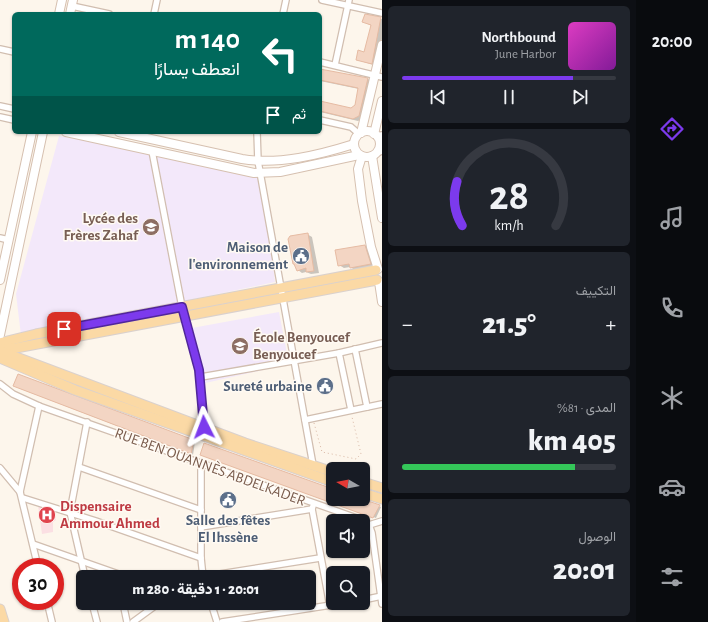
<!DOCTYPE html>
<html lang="ar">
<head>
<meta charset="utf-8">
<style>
  body { margin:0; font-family:"Alegreya Sans",Vazirmatn,sans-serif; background:#20242c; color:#f1f3f6; direction:rtl; height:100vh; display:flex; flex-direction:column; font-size:15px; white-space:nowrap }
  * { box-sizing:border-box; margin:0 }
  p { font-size:13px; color:#9ea1a6 }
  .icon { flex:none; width:22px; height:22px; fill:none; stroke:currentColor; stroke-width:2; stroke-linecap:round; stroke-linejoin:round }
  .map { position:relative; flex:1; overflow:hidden; direction:ltr }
  .sheet { display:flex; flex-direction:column; gap:6px; padding:6px; background:#0d0f14; width:254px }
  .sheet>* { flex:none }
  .guide { position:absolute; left:12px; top:12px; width:310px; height:122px; border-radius:6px; box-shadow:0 1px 3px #0004; direction:rtl; background:#00695c; color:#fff; overflow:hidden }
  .needle { width:26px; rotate:279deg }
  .tools { position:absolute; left:326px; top:462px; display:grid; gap:8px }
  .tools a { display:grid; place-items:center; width:44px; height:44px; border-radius:6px; background:#171b24; box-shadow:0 1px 3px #0004; font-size:20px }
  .speed { position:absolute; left:12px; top:558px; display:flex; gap:8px; font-size:20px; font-weight:700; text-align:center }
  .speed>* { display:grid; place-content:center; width:52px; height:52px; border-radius:50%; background:#171b24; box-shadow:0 1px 3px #0004; line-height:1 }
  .speed .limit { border:6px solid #d22; background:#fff; color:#111 }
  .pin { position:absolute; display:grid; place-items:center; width:34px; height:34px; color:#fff; margin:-17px; border-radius:8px; box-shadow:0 2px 6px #0006 }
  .me { position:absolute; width:44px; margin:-22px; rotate:357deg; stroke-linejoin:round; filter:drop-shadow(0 0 3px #0008) }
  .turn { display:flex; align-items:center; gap:14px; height:84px; padding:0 16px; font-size:18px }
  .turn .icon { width:52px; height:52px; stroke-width:2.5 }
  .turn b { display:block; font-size:28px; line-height:34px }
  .then { display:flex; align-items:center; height:38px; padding:0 16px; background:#0003; gap:8px; font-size:15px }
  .big { font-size:30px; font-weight:800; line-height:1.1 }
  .sheet .widget { flex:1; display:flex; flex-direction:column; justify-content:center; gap:6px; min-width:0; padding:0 14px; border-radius:6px; background:#20242c }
  .sheet .dial { align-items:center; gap:0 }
  .dial svg { height:104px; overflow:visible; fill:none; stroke:#363941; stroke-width:7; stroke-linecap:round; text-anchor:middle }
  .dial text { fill:#f1f3f6; stroke:none }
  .song { display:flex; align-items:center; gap:12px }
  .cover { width:48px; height:48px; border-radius:6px; background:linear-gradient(135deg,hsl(310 70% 55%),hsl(290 70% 35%)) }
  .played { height:4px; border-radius:2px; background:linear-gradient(90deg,#7c3aed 80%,#363941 80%) }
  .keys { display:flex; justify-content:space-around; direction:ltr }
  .heat { display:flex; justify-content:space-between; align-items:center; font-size:22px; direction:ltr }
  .charge { height:6px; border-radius:3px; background:linear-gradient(90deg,#34c759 81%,#363941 0) }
  .trip { position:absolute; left:76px; top:570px; width:240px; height:40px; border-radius:6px; background:#171b24; box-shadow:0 1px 3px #0004; font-weight:800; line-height:40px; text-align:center; direction:rtl }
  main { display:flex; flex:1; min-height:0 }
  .tabs { display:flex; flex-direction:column; width:72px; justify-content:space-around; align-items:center; background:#090b0e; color:#9ea1a6 }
  .tabs .icon { width:28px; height:28px }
  .tabs .on { color:#7c3aed }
  .tabs b { font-size:18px; color:#f1f3f6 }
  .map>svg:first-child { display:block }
  .education { fill:#f3e8fa }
  .medical { fill:#fbdfe3 }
  .shadow { fill:#0003 }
  .building { fill:#f3d5c3; stroke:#e6bba3 }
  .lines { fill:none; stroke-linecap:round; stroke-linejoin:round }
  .street-casing { stroke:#d1beb0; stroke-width:8 }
  .secondary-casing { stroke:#d6c0b0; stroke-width:10 }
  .primary-casing { stroke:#dad1cd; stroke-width:11 }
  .path { stroke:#d9b8a5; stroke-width:1; stroke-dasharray:1 3; stroke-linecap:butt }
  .street { stroke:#fff; stroke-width:5.5 }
  .secondary { stroke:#fff; stroke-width:8 }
  .primary { stroke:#fbd9a5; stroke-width:9 }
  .route-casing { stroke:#51269a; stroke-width:10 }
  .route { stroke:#7c3aed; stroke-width:7 }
  .labels { text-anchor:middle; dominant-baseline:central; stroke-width:3; stroke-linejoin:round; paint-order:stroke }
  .education-label { font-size:15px; font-weight:bold; fill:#785e54; stroke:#fffaf3; text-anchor:end }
  .service-label { font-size:15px; font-weight:bold; fill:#4e5e75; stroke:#fffaf3; text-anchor:end }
  .street-label { font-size:15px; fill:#7a5c4d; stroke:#fffaf3 }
  .health-label { font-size:15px; font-weight:bold; fill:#be3a42; stroke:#fffaf3; text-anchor:start }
</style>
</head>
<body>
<main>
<nav class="tabs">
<b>20:00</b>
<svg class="icon on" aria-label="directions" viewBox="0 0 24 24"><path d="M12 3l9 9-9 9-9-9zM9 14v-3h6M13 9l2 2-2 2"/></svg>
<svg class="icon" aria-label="music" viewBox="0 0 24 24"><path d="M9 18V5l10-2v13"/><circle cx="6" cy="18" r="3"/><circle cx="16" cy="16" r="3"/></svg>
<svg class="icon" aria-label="phone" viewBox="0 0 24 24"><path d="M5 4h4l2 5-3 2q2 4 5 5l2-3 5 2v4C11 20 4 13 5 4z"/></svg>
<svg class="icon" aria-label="climate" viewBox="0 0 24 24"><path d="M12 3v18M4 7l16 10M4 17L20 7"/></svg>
<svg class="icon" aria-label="car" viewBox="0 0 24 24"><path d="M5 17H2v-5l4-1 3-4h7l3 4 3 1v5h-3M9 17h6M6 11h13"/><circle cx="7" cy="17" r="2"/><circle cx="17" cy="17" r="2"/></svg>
<svg class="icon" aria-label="filters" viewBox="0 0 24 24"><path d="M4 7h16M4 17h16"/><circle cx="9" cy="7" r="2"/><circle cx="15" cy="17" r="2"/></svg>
</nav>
<section class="sheet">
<div class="widget">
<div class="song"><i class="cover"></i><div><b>Northbound</b><p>June Harbor</p></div></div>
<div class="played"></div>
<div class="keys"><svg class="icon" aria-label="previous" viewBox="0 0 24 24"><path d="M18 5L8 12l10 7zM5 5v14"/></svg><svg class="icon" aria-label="pause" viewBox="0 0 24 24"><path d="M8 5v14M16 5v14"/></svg><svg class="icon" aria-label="next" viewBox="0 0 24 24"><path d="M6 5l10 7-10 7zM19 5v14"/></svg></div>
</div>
<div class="widget dial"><svg viewBox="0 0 100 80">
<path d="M14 69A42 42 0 1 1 86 69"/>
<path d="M14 69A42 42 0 0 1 10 35" stroke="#7c3aed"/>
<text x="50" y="56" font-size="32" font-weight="700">28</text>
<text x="50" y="72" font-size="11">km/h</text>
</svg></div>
<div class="widget"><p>التكييف</p>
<div class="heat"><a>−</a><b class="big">21.5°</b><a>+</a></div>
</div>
<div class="widget"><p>المدى · 81%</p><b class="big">405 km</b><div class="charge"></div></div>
<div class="widget"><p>الوصول</p><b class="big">20:01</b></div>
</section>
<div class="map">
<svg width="382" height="622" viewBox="0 0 382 622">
  <rect width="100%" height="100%" fill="#fdf6ec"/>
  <g class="education">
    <polygon points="59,136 155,151 261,172 275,282 21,335 16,294"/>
    <polygon points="279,312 289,364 201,384 192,328"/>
  </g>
  <polygon class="medical" points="38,505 54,511 56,520 53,522 53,532 42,534"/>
  <g class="shadow">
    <polygon points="365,15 382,19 382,39 377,66 357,60 365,53 372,26 364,22"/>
    <polygon points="320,70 368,79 373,82 364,118 358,121 320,112 320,102 351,109 356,106 359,89 320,81"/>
    <polygon points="307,234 312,237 319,273 311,274 306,272 302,273 298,270 294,264"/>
    <polygon points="365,246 369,248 375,266 355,270 350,267 344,268 339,265"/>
    <polygon points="16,387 193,441 195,442 193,455"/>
    <polygon points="203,456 333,490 333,499 359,499 381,507 376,518"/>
  </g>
  <g class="building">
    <polygon points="365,14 381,17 372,64 356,60 358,50 364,52 371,25 362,22"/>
    <polygon points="320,69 368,78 359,116 353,119 320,111 320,101 351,108 355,105 358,88 320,80"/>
    <polygon points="308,233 314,271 306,272 306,268 297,271 294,264 293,264 288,239 290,236"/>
    <polygon points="365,245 371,264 350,268 349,264 338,266 335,250"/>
    <polygon points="18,374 194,440 191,454 13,386"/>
    <polygon points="204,443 333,489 333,499 362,499 380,505 373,518 200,455"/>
  </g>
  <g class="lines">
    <defs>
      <g id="street">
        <polyline points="322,0 382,13"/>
        <polyline points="72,6 109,14"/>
        <polyline points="154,14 157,0"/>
        <polyline points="283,14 286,0"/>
        <polyline points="0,49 14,52"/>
        <polyline points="320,62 382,77"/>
        <polyline points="335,65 349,0"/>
        <polyline points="0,106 14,109"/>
        <polyline points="0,117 14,120"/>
        <polyline points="320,120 351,127 359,134"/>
        <polyline points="257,132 258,161 313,465"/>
        <polyline points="376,136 382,135"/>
        <polyline points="152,151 182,307 199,370 204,427"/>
        <polyline points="376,153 382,151"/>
        <polyline points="0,238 9,240"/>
        <polyline points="355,349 367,407"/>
        <polyline points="339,353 351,410"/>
        <polyline points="201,377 339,353 382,343"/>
        <polyline points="0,384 13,394 39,406 365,521 369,525 372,533 382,604"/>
        <polyline points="305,420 382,404"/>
        <polyline points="201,464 201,558 203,577"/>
        <polyline points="79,467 201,510"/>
        <polyline points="0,468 20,492"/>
        <polyline points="23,498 96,521 201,558"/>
        <polyline points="313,506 312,509 330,606"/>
        <polyline points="369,525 382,521"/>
        <polyline points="201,527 312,509"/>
        <polyline points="33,544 127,577"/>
        <polyline points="38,567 20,492 39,406"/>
        <polyline points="85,577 70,512 87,422"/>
        <polyline points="201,577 320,558"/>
        <polyline points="363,600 382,596"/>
        <polyline points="47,601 52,622"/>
        <polyline points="92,603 97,622"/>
        <polyline points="123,603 127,622"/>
        <polyline points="211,603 217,622"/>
        <polyline points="133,622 159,603"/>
        <polyline points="222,622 344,603"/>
      </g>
      <g id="secondary">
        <polyline points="59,14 62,0"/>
        <polyline points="70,14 73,0"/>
        <circle cx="367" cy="144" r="13"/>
        <polyline points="66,132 254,173 280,172 359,155"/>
        <path d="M 119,132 L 242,159 C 279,165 319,155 354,144"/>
        <polyline points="361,133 382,45"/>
        <polyline points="374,134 382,101"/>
        <polyline points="362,156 358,169 362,201 371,247 378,269"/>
        <polyline points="372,156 382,218"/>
        <polyline points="0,280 32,132"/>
        <polyline points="379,282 382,302"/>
        <polyline points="0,335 43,132"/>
      </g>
      <g id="primary">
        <polyline points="0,343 36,334 376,270"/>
        <polyline points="0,349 16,348 377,280"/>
        <polyline points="0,351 245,443 333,472"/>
        <polyline points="0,358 75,390 333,482"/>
        <polyline points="363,482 382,488"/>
        <polyline points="363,493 382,499"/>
        <polyline points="0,609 4,622"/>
      </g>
    </defs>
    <use href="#street" class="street-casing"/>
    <use href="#secondary" class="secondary-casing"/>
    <use href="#primary" class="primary-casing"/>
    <polyline class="path" points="314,423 322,452 356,459 361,454 352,417"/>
    <use href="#street" class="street"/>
    <use href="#secondary" class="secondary"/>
    <use href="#primary" class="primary"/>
  </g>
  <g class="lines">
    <defs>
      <polyline id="route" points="64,329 182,307 199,370 204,427"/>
    </defs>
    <use href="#route" class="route-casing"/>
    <use href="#route" class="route"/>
  </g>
  <defs>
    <symbol id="school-disc" viewBox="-11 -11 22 22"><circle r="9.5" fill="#8d6e63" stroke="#fffaf3"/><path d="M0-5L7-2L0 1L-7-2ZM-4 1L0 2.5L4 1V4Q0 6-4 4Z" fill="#fff"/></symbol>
    <symbol id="civic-disc" viewBox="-11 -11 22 22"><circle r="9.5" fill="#5c6f8a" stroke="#fffaf3"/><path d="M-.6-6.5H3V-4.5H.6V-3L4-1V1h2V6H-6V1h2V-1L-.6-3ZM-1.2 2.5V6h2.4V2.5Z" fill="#fff"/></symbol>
    <symbol id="hospital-disc" viewBox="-11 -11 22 22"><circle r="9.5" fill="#e0444e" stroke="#fffaf3"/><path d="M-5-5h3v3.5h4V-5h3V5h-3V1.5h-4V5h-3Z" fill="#fff"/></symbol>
  </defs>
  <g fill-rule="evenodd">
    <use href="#school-disc" x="141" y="217" width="20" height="20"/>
    <use href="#civic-disc" x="291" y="246" width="20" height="20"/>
    <use href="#school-disc" x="230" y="336" width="20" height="20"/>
    <use href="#civic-disc" x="315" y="376" width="20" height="20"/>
    <use href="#civic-disc" x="218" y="490" width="20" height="20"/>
    <use href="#hospital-disc" x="37" y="505" width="20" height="20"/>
  </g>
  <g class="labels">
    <g class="education-label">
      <text x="138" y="218">Lycée des<tspan x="138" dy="17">Frères Zahaf</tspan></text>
      <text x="253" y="337" text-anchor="start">École Benyoucef<tspan x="253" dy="17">Benyoucef</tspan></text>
    </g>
    <g class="service-label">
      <text x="288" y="247">Maison de<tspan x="288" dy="17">l'environnement</tspan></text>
      <text x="312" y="386">Sureté urbaine</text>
      <text x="228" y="520" text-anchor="middle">Salle des fêtes<tspan x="228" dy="17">El Ihssène</tspan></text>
    </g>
    <g class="street-label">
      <text transform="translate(210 467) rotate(20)">RUE BEN OUANNÈS ABDELKADER</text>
    </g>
    <g class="health-label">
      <text x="60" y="506">Dispensaire<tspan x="60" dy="17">Ammour Ahmed</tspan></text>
    </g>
  </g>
</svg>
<div class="tools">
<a><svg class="needle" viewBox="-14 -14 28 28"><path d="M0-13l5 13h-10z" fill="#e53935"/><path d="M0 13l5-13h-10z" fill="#9ea1a6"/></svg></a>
<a><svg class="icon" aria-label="sound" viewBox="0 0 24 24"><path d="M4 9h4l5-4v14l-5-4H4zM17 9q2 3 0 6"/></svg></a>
<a><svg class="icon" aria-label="search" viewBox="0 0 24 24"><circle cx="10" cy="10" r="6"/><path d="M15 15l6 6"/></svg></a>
</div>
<div class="speed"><div class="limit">30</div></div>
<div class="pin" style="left:64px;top:329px;background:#d93025"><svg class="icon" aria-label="arrive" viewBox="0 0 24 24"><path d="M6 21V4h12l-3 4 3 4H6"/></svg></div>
<svg class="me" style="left:204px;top:427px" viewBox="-20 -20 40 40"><path d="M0-17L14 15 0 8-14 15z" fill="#7c3aed" stroke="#fff" stroke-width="4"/></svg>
<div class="trip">20:01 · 1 دقيقة · 280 m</div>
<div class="guide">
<div class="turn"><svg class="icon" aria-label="left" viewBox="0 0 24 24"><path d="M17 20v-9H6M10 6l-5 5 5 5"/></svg><div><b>140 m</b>انعطف يسارًا</div></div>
<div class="then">ثم<svg class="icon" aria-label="arrive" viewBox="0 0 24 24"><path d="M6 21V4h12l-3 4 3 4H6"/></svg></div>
</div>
</div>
</main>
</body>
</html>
